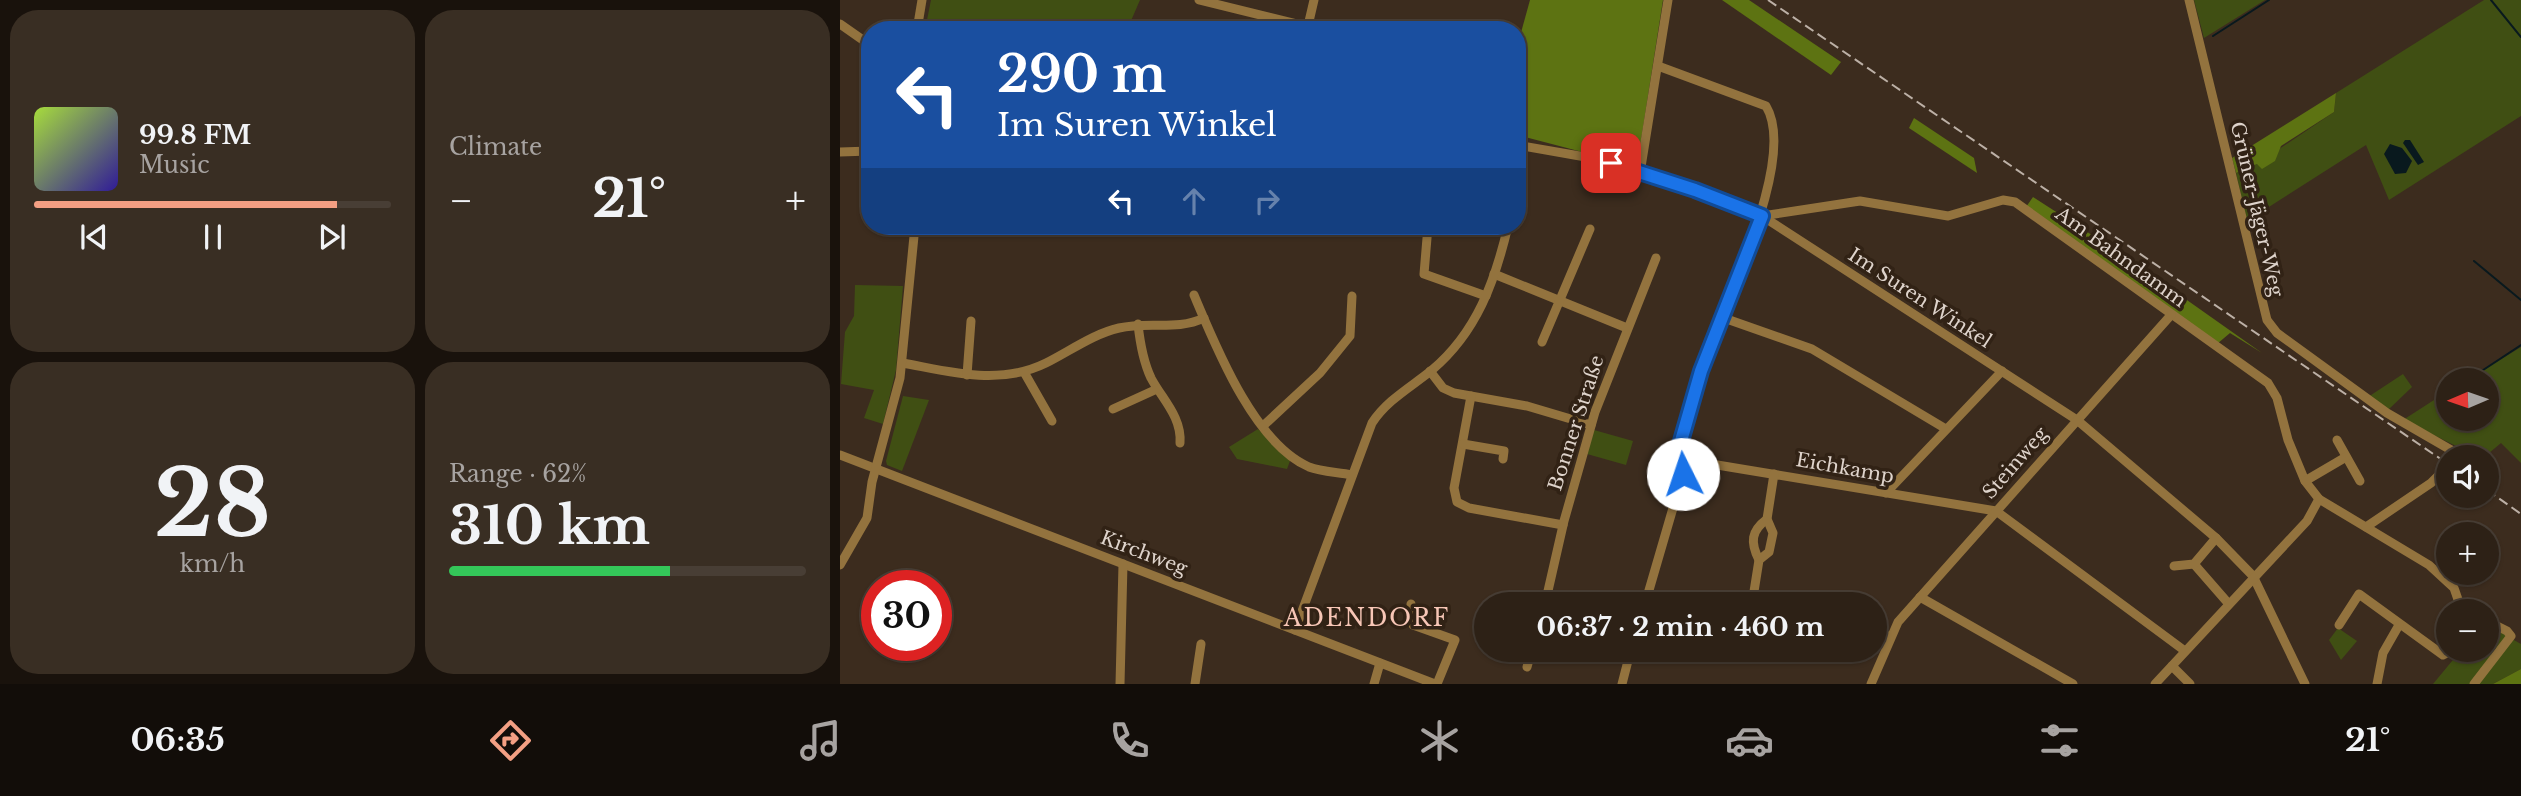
<!DOCTYPE html>
<html lang="en">
<head>
<meta charset="utf-8">
<style>
  body { margin:0; font-family:"Libre Baskerville",serif; background:#392e23; color:#f1f3f6; height:100vh; display:flex; flex-direction:column; font-size:26px; white-space:nowrap }
  * { box-sizing:border-box; margin:0 }
  p { font-size:23px; color:#a7a3a1 }
  .icon { flex:none; width:38px; height:38px; fill:none; stroke:currentColor; stroke-width:2; stroke-linecap:round; stroke-linejoin:round }
  .map { position:relative; flex:1; overflow:hidden }
  .side { display:flex; flex-direction:column; gap:10px; padding:10px; background:#19120c; width:840px }
  .side>* { flex:none }
  .guide { position:absolute; left:21px; top:21px; width:665px; height:214px; border-radius:28px; box-shadow:0 2px 5px #0004,0 0 0 2px #483e35; background:#1a4fa0; color:#fff; overflow:hidden }
  .needle { width:46px; rotate:268deg }
  .fabs { position:absolute; left:1596px; top:368px; display:grid; gap:14px }
  .fabs a { display:grid; place-items:center; width:63px; height:63px; border-radius:50%; background:#2d2116; box-shadow:0 2px 5px #0004,0 0 0 2px #483e35; font-size:35px }
  .speed { position:absolute; left:21px; top:570px; display:flex; gap:14px; font-size:35px; font-weight:700; text-align:center }
  .speed>* { display:grid; place-content:center; width:91px; height:91px; border-radius:50%; background:#2d2116; box-shadow:0 2px 5px #0004,0 0 0 2px #483e35; line-height:1 }
  .speed .limit { border:10px solid #d22; background:#fff; color:#111 }
  .pin { position:absolute; display:grid; place-items:center; width:60px; height:60px; color:#fff; margin:-30px; border-radius:14px; box-shadow:0 4px 10px #0006 }
  .me { position:absolute; width:77px; margin:-38px; rotate:356deg; stroke-linejoin:round; filter:drop-shadow(0 0 5px #0008) }
  .turn { display:flex; align-items:center; gap:24px; height:147px; padding:0 21px; font-size:32px }
  .turn .icon { width:91px; height:91px; stroke-width:2.5 }
  .turn b { display:block; font-size:49px; line-height:60px }
  .lanes { display:flex; align-items:center; height:66px; padding:0 21px; background:#0003; justify-content:center; gap:35px; direction:ltr }
  .lanes .off { opacity:.35 }
  .big { font-size:52px; font-weight:800; line-height:1.1 }
  .side .card { flex:1; display:flex; flex-direction:column; justify-content:center; gap:10px; min-width:0; padding:0 24px; border-radius:28px; background:#392e23 }
  .side .dial { align-items:center; gap:0 }
  .dial b { font-size:91px; line-height:1 }
  .song { display:flex; align-items:center; gap:21px }
  .cover { width:84px; height:84px; border-radius:10px; background:linear-gradient(135deg,hsl(80 70% 55%),hsl(250 70% 35%)) }
  .played { height:7px; border-radius:4px; background:linear-gradient(90deg,#f39f83 85%,#483e35 85%) }
  .keys { display:flex; justify-content:space-around; direction:ltr }
  .heat { display:flex; justify-content:space-between; align-items:center; font-size:38px; direction:ltr }
  .charge { height:10px; border-radius:5px; background:linear-gradient(90deg,#34c759 62%,#483e35 0) }
  .side .tiles { flex:1; display:grid; gap:10px; grid-template-columns:repeat(2,1fr) }
  .trip { position:absolute; left:634px; top:592px; width:413px; height:70px; border-radius:35px; background:#2d2116; box-shadow:0 2px 5px #0004,0 0 0 2px #483e35; font-weight:800; line-height:70px; text-align:center }
  .tabs { display:flex; height:112px; justify-content:space-around; align-items:center; background:#120d09; color:#a7a3a1 }
  .tabs .icon { width:49px; height:49px }
  .tabs .current { color:#f39f83 }
  .tabs b { font-size:32px; color:#f1f3f6 }
  main { display:flex; flex:1; min-height:0 }
  .map>svg:first-child { display:block }
  .green { fill:#404f13 }
  .forest { fill:#5d7312 }
  .water { fill:#09191e }
  .lines { fill:none; stroke-linecap:round; stroke-linejoin:round }
  .stream { stroke:#09191e; stroke-width:2 }
  .minor { stroke:#93733e; stroke-width:9 }
  .rail { stroke:#bcb0a6; stroke-width:2; stroke-dasharray:10 5; stroke-linecap:butt }
  .route-casing { stroke:#114b97; stroke-width:18 }
  .route { stroke:#1a73e8; stroke-width:12 }
  .labels { text-anchor:middle; dominant-baseline:central; stroke-width:7; stroke-linejoin:round; paint-order:stroke }
  .street-label { font-size:19px; fill:#ded3cb; stroke:#312215 }
  .quarter-label { font-size:23px; letter-spacing:2px; fill:#f7c6b6; stroke:#312215 }
</style>
</head>
<body>
<main>
<section class="side">
<div class="tiles">
<div class="card">
<div class="song"><i class="cover"></i><div><b>99.8 FM</b><p>Music</p></div></div>
<div class="played"></div>
<div class="keys"><svg class="icon" aria-label="previous" viewBox="0 0 24 24"><path d="M18 5L8 12l10 7zM5 5v14"/></svg><svg class="icon" aria-label="pause" viewBox="0 0 24 24"><path d="M8 5v14M16 5v14"/></svg><svg class="icon" aria-label="next" viewBox="0 0 24 24"><path d="M6 5l10 7-10 7zM19 5v14"/></svg></div>
</div>
<div class="card"><p>Climate</p>
<div class="heat"><a>−</a><b class="big">21°</b><a>+</a></div>
</div>
<div class="card dial"><b>28</b><p>km/h</p></div>
<div class="card"><p>Range · 62%</p><b class="big">310 km</b><div class="charge"></div></div>
</div>
</section>
<div class="map">
<svg width="1681" height="684" viewBox="0 0 1681 684">
  <rect width="100%" height="100%" fill="#3c2c1e"/>
  <g class="green">
    <polygon points="91,0 300,0 287,30 85,30"/>
    <polygon points="1354,0 1425,0 1364,38"/>
    <polygon points="1644,0 1681,0 1681,116 1549,200 1526,145 1407,221 1396,173 1417,164 1494,112 1496,93"/>
    <polygon points="15,285 63,286 56,370 43,424 24,418 34,390 1,384 5,332 14,316"/>
    <polygon points="1681,347 1681,463 1661,443 1649,453 1654,460 1647,466 1647,457 1630,457 1616,446 1563,420 1608,391 1608,418 1647,418 1647,380 1627,380"/>
    <polygon points="1563,374 1572,387 1548,410 1528,397"/>
    <polygon points="63,396 89,400 62,471 47,465 46,461"/>
    <polygon points="418,429 450,461 447,469 397,459 389,447"/>
    <polygon points="754,430 793,441 786,465 747,454"/>
    <polygon points="1647,625 1668,636 1630,684 1593,684 1622,649 1647,649"/>
    <polygon points="1498,628 1517,641 1501,660 1489,640"/>
    <polygon points="1672,639 1681,644 1681,669 1653,684 1638,684"/>
  </g>
  <g class="forest">
    <polygon points="690,0 823,0 798,159 792,165 677,135 677,47"/>
    <polygon points="882,0 909,0 1001,62 991,75"/>
    <polygon points="1496,93 1494,112 1441,146 1435,161 1422,169 1417,164 1396,173 1392,158"/>
    <polygon points="1074,118 1134,158 1137,173 1069,128"/>
    <polygon points="1193,197 1286,257 1422,353 1390,333 1377,344 1186,207"/>
    <polygon points="1681,669 1681,684 1653,684"/>
  </g>
  <g class="water">
    <polygon points="1565,140 1570,140 1584,162 1578,165 1563,143"/>
    <polygon points="1550,144 1562,148 1572,161 1566,173 1555,174 1544,154"/>
  </g>
  <g class="lines">
    <g class="stream">
      <polyline points="1651,0 1681,37"/>
      <polyline points="1373,36 1429,0"/>
      <polyline points="1634,261 1681,300"/>
      <polyline points="1631,378 1681,345"/>
    </g>
    <g class="minor">
      <polyline points="359,0 482,30"/>
      <polyline points="1349,0 1427,320 1437,333 1547,413 1611,450 1614,457"/>
      <polyline points="0,24 30,45"/>
      <polyline points="77,30 82,0"/>
      <polyline points="467,30 474,0"/>
      <polyline points="677,145 757,159 855,190 922,216 1237,420 1376,538 1413,576 1465,684"/>
      <polyline points="0,152 30,151"/>
      <polyline points="800,173 828,0"/>
      <polyline points="677,185 684,146"/>
      <polyline points="922,216 1020,201 1108,216 1163,200 1175,202 1428,383 1437,398 1448,440 1465,481 1479,499 1589,565 1614,588 1622,611"/>
      <polyline points="588,226 584,274 646,296"/>
      <polyline points="654,274 787,328"/>
      <path d="M 354,295 C 376,347 414,443 469,467 C 482,472 498,472 512,475"/>
      <polyline points="881,317 972,349 1106,429"/>
      <path d="M 298,324 C 300,343 303,361 311,378 C 322,399 342,417 340,443"/>
      <polyline points="702,342 750,229"/>
      <path d="M 63,363 C 112,372 159,386 206,363 C 230,351 253,334 279,328 C 308,321 337,331 364,318"/>
      <polyline points="590,371 603,388 614,393 687,406 751,425"/>
      <polyline points="184,372 212,421"/>
      <polyline points="127,375 131,321"/>
      <polyline points="631,396 614,488 617,502 629,508 723,525"/>
      <polyline points="273,409 317,389"/>
      <polyline points="423,426 480,373 510,336 512,296"/>
      <polyline points="1497,440 1520,481"/>
      <polyline points="623,444 664,451 663,459"/>
      <polyline points="0,455 595,684"/>
      <polyline points="847,460 1156,511 1345,651"/>
      <polyline points="1465,481 1506,457"/>
      <polyline points="1046,493 1162,371"/>
      <polyline points="1526,527 1591,483 1608,466"/>
      <path d="M 919,560 C 910,542 911,531 927,519"/>
      <polyline points="1354,564 1388,603"/>
      <polyline points="0,565 27,518 32,482 60,378 75,226"/>
      <polyline points="1334,566 1354,564 1376,538"/>
      <polyline points="807,595 860,604"/>
      <polyline points="1080,597 1233,684"/>
      <polyline points="571,604 573,625 615,640 597,684"/>
      <polyline points="705,604 724,521 755,412 816,258"/>
      <path d="M 805,604 L 847,460 L 841,455 L 839,448 C 849,413 858,379 870,346 C 889,293 957,157 926,106 L 818,66"/>
      <polyline points="912,604 919,560 929,552 933,533 927,519 934,474"/>
      <polyline points="1499,625 1519,594 1603,655 1615,649"/>
      <path d="M 455,630 L 532,423 C 547,400 571,387 592,370 C 637,332 655,281 668,226"/>
      <polyline points="1034,634 1049,636"/>
      <polyline points="1332,666 1350,684"/>
      <polyline points="687,667 692,649"/>
      <polyline points="280,684 283,564"/>
      <polyline points="355,684 361,644"/>
      <polyline points="534,684 540,663"/>
      <polyline points="782,684 791,649"/>
      <polyline points="1031,684 1058,622 1331,315"/>
      <polyline points="1315,684 1467,521 1479,499"/>
      <polyline points="1537,684 1543,653 1559,625"/>
      <polyline points="1634,684 1671,636 1667,631 1647,621"/>
    </g>
    <g class="rail">
      <polyline points="928,0 1608,464"/>
      <polyline points="1647,490 1681,514"/>
    </g>
  </g>
  <g class="lines">
    <defs>
      <polyline id="route" points="771,163 855,190 922,216 861,371 839,448 841,455 847,460 843,474"/>
    </defs>
    <use href="#route" class="route-casing"/>
    <use href="#route" class="route"/>
  </g>
  <g class="labels">
    <g class="street-label">
      <text transform="translate(1417 209) rotate(77)">Grüner-Jäger-Weg</text>
      <text transform="translate(1281 257) rotate(36)">Am Bahndamm</text>
      <text transform="translate(1080 298) rotate(33)">Im Suren Winkel</text>
      <text transform="translate(736 423) rotate(-72)">Bonner Straße</text>
      <text transform="translate(1175 463) rotate(-49)">Steinweg</text>
      <text transform="translate(1005 468) rotate(10)">Eichkamp</text>
      <text transform="translate(304 553) rotate(21)">Kirchweg</text>
    </g>
    <g class="quarter-label">
      <text x="527" y="618">ADENDORF</text>
    </g>
  </g>
</svg>
<div class="fabs">
<a><svg class="needle" viewBox="-14 -14 28 28"><path d="M0-13l5 13h-10z" fill="#e53935"/><path d="M0 13l5-13h-10z" fill="#a7a3a1"/></svg></a>
<a><svg class="icon" aria-label="sound" viewBox="0 0 24 24"><path d="M4 9h4l5-4v14l-5-4H4zM17 9q2 3 0 6"/></svg></a>
<a>+</a>
<a>−</a>
</div>
<div class="speed"><div class="limit">30</div></div>
<div class="pin" style="left:771px;top:163px;background:#d93025"><svg class="icon" aria-label="arrive" viewBox="0 0 24 24"><path d="M6 21V4h12l-3 4 3 4H6"/></svg></div>
<svg class="me" style="left:843px;top:474px" viewBox="-20 -20 40 40"><circle r="19" fill="#fff"/><path d="M0-13L10 11 0 6-10 11z" fill="#1a73e8"/></svg>
<div class="trip">06:37 · 2 min · 460 m</div>
<div class="guide">
<div class="turn"><svg class="icon" aria-label="left" viewBox="0 0 24 24"><path d="M17 20v-9H6M10 6l-5 5 5 5"/></svg><div><b>290 m</b>Im Suren Winkel</div></div>
<div class="lanes"><svg class="icon" aria-label="left" viewBox="0 0 24 24"><path d="M17 20v-9H6M10 6l-5 5 5 5"/></svg><svg class="icon off" aria-label="ahead" viewBox="0 0 24 24"><path d="M12 20V5M6 11l6-6 6 6"/></svg><svg class="icon off" aria-label="right" viewBox="0 0 24 24"><path d="M7 20v-9h11M14 6l5 5-5 5"/></svg></div>
</div>
</div>
</main>
<nav class="tabs">
<b>06:35</b>
<svg class="icon current" aria-label="directions" viewBox="0 0 24 24"><path d="M12 3l9 9-9 9-9-9zM9 14v-3h6M13 9l2 2-2 2"/></svg>
<svg class="icon" aria-label="music" viewBox="0 0 24 24"><path d="M9 18V5l10-2v13"/><circle cx="6" cy="18" r="3"/><circle cx="16" cy="16" r="3"/></svg>
<svg class="icon" aria-label="phone" viewBox="0 0 24 24"><path d="M5 4h4l2 5-3 2q2 4 5 5l2-3 5 2v4C11 20 4 13 5 4z"/></svg>
<svg class="icon" aria-label="climate" viewBox="0 0 24 24"><path d="M12 3v18M4 7l16 10M4 17L20 7"/></svg>
<svg class="icon" aria-label="car" viewBox="0 0 24 24"><path d="M5 17H2v-5l4-1 3-4h7l3 4 3 1v5h-3M9 17h6M6 11h13"/><circle cx="7" cy="17" r="2"/><circle cx="17" cy="17" r="2"/></svg>
<svg class="icon" aria-label="filters" viewBox="0 0 24 24"><path d="M4 7h16M4 17h16"/><circle cx="9" cy="7" r="2"/><circle cx="15" cy="17" r="2"/></svg>
<b>21°</b>
</nav>
</body>
</html>
